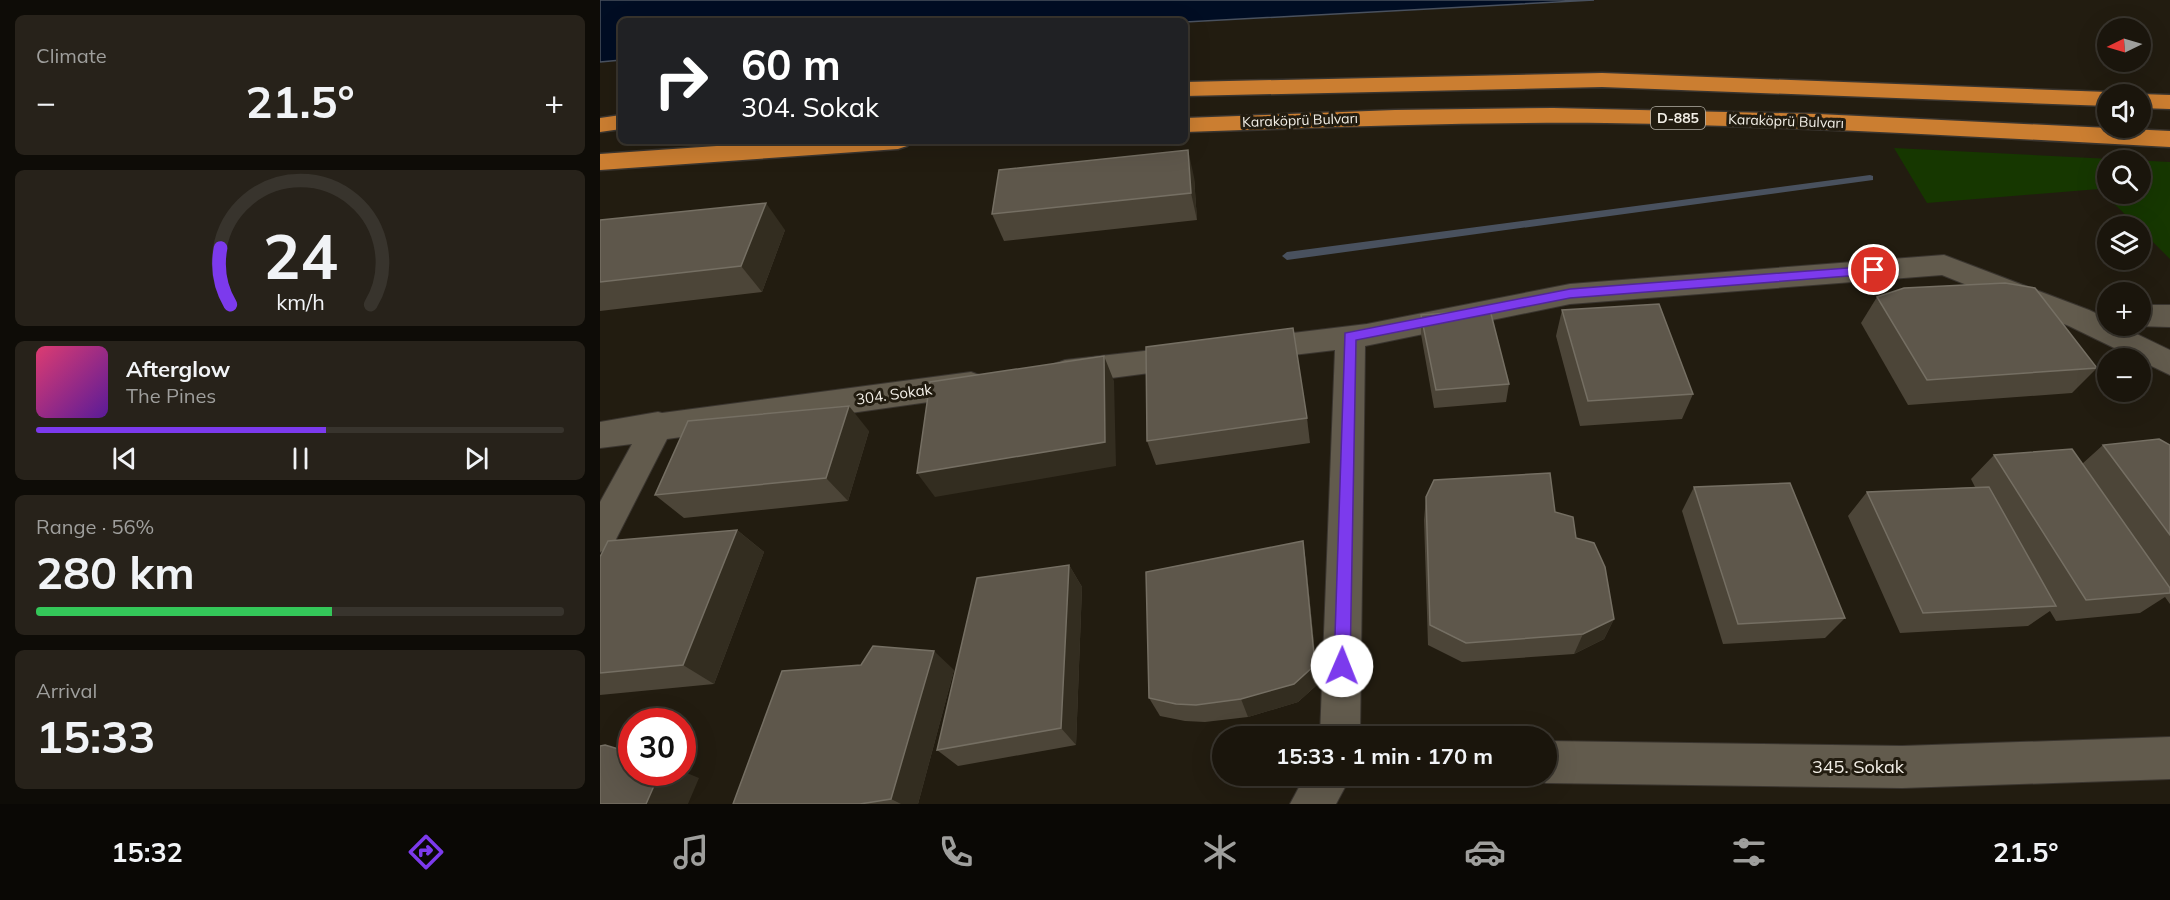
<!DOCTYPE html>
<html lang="en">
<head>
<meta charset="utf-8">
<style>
  body { margin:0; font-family:Mulish,sans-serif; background:#27221a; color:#f1f3f6; height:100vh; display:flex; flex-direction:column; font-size:22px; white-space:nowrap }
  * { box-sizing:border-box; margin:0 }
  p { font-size:20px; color:#9f9f9d }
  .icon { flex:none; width:33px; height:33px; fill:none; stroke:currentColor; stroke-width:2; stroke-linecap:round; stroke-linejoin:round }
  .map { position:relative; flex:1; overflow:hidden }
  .details { display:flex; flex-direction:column; gap:15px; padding:15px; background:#0e0c07; width:600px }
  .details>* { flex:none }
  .top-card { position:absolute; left:18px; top:18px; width:570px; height:126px; border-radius:9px; box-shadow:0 6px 24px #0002,0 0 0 2px #38342d; background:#202124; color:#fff; overflow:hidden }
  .needle { width:39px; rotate:265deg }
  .fabs { position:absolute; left:1497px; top:18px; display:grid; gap:12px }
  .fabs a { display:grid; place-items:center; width:54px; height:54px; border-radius:50%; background:#1a150c; box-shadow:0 6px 24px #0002,0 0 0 2px #38342d; font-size:30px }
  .speed { position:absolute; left:18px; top:708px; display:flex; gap:12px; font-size:30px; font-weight:700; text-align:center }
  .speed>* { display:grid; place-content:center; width:78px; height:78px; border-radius:50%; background:#1a150c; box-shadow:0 6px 24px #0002,0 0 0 2px #38342d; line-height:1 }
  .speed .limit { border:9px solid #d22; background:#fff; color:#111 }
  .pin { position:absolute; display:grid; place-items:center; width:51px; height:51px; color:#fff; margin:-26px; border:3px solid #fff; border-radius:50%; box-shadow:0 2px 6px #0007 }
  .me { position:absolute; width:66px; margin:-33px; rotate:1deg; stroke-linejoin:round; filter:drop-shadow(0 0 4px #0008) }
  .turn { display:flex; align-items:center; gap:21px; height:126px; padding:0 24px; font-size:27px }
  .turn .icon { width:78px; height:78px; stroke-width:2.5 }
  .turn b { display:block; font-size:42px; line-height:51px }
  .big { font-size:45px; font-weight:700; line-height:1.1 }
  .details .tile { flex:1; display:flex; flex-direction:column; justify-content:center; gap:9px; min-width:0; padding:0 21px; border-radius:9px; background:#27221a }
  .details .dial { align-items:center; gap:0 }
  .dial svg { height:156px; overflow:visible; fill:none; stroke:#38342d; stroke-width:7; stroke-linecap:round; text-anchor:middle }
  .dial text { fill:#f1f3f6; stroke:none }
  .song { display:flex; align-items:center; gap:18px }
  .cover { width:72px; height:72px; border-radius:9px; background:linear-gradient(135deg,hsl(340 70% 55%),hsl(270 70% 35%)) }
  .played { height:6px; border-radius:3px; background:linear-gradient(90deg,#7c3aed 55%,#38342d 55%) }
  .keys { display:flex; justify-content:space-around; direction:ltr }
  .heat { display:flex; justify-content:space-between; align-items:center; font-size:33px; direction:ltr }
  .charge { height:9px; border-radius:4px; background:linear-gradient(90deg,#34c759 56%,#38342d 0) }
  .trip { position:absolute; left:612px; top:726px; width:345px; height:60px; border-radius:30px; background:#1a150c; box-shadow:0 6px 24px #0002,0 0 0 2px #38342d; font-weight:700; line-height:60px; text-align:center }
  .tabs { display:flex; height:96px; justify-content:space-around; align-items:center; background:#0a0805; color:#9f9f9d }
  .tabs .icon { width:42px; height:42px }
  .tabs .selected { color:#7c3aed }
  .tabs b { font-size:27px; color:#f1f3f6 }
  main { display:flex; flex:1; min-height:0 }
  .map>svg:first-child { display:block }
  .green { fill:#163700; fill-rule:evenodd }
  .water { fill:#000d23; stroke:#49515e; stroke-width:1.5 }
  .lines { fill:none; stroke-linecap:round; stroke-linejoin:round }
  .stream { fill:#49515e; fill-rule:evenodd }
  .street-casing { stroke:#3a352f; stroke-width:2 }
  .highway-casing { stroke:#3a352f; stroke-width:3 }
  .street { fill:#625b4d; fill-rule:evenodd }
  .highway { fill:#cb7e31; fill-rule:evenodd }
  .wall { fill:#4c4538 }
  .shaded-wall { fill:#332d20 }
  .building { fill:#5e574b; stroke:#756f63; stroke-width:1.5 }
  .route { fill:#7c3aed; stroke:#51269a; stroke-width:1.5 }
  .labels { text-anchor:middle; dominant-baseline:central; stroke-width:6; stroke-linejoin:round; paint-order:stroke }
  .shield { fill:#221c10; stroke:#b4b0a6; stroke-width:1.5 }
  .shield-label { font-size:14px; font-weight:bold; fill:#f3efe7 }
  .far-street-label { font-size:14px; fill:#f3efe7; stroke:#221c10 }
  .street-label { font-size:15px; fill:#f3efe7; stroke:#221c10 }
  .near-street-label { font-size:18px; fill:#f3efe7; stroke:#221c10 }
</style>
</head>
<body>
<main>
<section class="details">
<div class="tile"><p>Climate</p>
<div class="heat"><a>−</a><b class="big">21.5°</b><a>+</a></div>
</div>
<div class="tile dial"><svg viewBox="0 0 100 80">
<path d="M14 69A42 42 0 1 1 86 69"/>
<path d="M14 69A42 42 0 0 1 9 40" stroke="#7c3aed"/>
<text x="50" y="56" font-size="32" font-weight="700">24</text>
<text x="50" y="72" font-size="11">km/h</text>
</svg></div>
<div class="tile">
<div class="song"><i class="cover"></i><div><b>Afterglow</b><p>The Pines</p></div></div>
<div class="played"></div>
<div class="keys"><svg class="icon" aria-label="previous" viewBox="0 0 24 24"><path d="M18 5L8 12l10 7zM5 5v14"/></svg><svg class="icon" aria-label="pause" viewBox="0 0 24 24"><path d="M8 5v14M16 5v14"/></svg><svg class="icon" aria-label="next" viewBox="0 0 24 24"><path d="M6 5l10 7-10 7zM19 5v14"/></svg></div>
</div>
<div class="tile"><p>Range · 56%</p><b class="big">280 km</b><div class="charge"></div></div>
<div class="tile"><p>Arrival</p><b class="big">15:33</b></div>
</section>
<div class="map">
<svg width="1570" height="804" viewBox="0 0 1570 804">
  <rect width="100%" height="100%" fill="#221c10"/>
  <path class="green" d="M 1294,148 L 1570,162 L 1570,259 L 1541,230 L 1540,226 L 1537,226 L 1499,189 L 1327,203 ZM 1540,160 L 1540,194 L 1508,194 L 1508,160 Z"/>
  <polygon class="water" points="0,0 994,0 585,22 21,21 21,60 0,62"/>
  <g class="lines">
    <polygon class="stream" points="1270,175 1273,176 1273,180 687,260 682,256 687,252"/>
    <defs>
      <g id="street">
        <polygon points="1344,255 1489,310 1508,319 1508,326 1520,326 1570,350 1570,375 1469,326 1342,275 970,304 765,346 760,736 720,736 735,350 652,360 641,357 637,349 641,341 652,338 767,324 970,284"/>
        <polygon points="1540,305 1570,305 1570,327 1536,326 1540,326"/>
        <polygon points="588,346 599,349 603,357 599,365 588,368 465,384 454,380 450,372 454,364 465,360"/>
        <polygon points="371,372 382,376 386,384 382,392 371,396 67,439 12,547 0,552 0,502 32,444 0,448 0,422 58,412 62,413"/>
        <polygon points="1570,737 1570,779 1302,788 946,783 931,776 946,776 946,741 1302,746"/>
        <polygon points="705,776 751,776 736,804 690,804"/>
      </g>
      <g id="highway">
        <polygon points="1002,73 1508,92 1517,94 1508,94 1508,106 1002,87 585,96 585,82"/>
        <polygon points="1537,94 1540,94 1570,95 1570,109 1540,108 1540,94"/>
        <path d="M 953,108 L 1218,114 L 1570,131 L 1570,147 C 1382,137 1194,126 1006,123 C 865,122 725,127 585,132 L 585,118 L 795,110 Z"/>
        <polygon points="21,115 21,129 0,132 0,118"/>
        <polygon points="188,141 311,141 307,146 298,149 0,170 0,154"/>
      </g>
    </defs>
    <use href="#street" class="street-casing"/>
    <use href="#highway" class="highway-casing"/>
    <use href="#street" class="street"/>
    <use href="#highway" class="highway"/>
  </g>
  <g class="wall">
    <polygon points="594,177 597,220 404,241 392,214"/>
    <polygon points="0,220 185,230 162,292 0,311"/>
    <polygon points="1277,297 1497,368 1472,393 1308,405 1261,323"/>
    <polygon points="962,310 1093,394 1082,419 980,426 956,336"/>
    <polygon points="821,315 909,384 906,402 834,408 821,334"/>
    <polygon points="707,418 710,443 556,465 547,441"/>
    <polygon points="269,431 248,501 84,518 55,495"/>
    <polygon points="1503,445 1570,445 1570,604 1565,597 1540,613 1456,621 1450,611 1428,626 1300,633 1248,516 1267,492 1375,487 1371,479 1394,455 1482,464"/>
    <polygon points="1094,487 1245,618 1225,638 1123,644 1082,511"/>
    <polygon points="826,497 955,512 976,538 1014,619 1004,639 974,654 862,662 828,645 824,520"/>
    <polygon points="137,530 164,552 114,684 0,695 0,557"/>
    <polygon points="703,541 706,563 718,684 698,702 648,717 605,722 585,721 560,716 549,698"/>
    <polygon points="469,565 482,587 476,745 358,766 337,750"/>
    <polygon points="354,670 318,804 133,804"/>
  </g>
  <g class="shaded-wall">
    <polygon points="588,150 594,177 597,220 591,193"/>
    <polygon points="166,203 185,230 162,292 141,266"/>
    <polygon points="504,356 514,381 516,466 335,497 317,473"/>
    <polygon points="249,406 269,431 248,501 226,478"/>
    <polygon points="137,530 164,552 114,684 83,665"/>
    <polygon points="703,541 706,563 718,684 698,702 648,717 641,699"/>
    <polygon points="469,565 482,587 476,745 461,728"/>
    <polygon points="1014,619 1004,639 974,654 983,634"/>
    <polygon points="334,651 354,670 318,804 301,804 291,799"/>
    <polygon points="82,771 99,778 88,804 46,804 60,772 82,772"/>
  </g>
  <g class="building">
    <polygon points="588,150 591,193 392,214 399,170"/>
    <polygon points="166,203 141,266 0,282 0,220"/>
    <polygon points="1405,283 1435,288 1497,368 1327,380 1277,297 1304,288"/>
    <polygon points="1059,304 1093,394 988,401 962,310"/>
    <polygon points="890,310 909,384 836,390 821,315"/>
    <polygon points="693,328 707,418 547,441 546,347"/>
    <polygon points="504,356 505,442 317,473 330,382"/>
    <polygon points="249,406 226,478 55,495 88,421"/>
    <polygon points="1559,439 1570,445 1570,535 1503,445"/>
    <polygon points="1472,449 1570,588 1570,593 1486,600 1394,455"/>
    <polygon points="950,473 955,512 973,517 976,538 994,543 1005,567 1014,619 983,634 866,643 830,625 826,497 834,480"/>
    <polygon points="1190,483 1245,618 1138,624 1094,487"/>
    <polygon points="1389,487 1456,606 1323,613 1267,492"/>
    <polygon points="137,530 83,665 0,673 0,557 8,541"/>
    <polygon points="703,541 715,665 694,684 641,699 596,705 576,704 549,698 546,572"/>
    <polygon points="469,565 461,728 337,750 377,578"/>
    <polygon points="273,646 334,651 291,799 260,804 133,804 182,671 261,665"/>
    <polygon points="5,745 32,753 32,772 60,772 46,804 0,804 0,746"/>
  </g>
  <polygon class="route" points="1274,266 1280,270 1274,274 970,298 756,340 750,666 748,672 742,674 736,672 734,666 745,333 970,289"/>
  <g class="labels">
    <rect class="shield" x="1051" y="107" width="54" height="22" rx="4.5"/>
    <g class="shield-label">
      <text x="1078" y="118">D-885</text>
    </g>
    <g class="far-street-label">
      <text transform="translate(700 120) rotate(-2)">Karaköprü Bulvarı</text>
      <text transform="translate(1186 121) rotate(2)">Karaköprü Bulvarı</text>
    </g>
    <g class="street-label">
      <text transform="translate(294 394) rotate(-8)">304. Sokak</text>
    </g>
    <g class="near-street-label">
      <text x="1258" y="766">345. Sokak</text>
    </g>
  </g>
</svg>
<div class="fabs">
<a><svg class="needle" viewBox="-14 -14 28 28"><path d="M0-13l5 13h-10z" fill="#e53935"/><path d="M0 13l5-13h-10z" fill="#9f9f9d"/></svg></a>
<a><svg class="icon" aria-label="sound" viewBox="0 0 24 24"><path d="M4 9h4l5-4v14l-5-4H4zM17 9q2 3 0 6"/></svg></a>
<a><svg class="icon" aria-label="search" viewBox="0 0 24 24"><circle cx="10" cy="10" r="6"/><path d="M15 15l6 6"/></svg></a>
<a><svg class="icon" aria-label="layers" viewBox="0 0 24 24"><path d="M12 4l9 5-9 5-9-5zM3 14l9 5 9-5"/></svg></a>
<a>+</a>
<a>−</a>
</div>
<div class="speed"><div class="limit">30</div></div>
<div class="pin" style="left:1274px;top:270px;background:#d93025"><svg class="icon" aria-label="arrive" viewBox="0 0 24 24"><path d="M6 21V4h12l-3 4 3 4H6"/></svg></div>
<svg class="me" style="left:742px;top:666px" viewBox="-20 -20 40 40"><circle r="19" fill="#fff"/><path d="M0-13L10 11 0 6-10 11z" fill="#7c3aed"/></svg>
<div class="trip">15:33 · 1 min · 170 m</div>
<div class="top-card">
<div class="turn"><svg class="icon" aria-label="right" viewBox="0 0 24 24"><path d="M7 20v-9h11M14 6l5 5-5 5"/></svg><div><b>60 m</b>304. Sokak</div></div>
</div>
</div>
</main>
<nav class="tabs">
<b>15:32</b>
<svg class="icon selected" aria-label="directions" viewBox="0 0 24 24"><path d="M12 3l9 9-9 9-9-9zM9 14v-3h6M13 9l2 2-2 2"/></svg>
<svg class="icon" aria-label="music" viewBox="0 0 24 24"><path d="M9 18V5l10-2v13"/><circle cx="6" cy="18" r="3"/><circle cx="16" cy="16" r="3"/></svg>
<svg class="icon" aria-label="phone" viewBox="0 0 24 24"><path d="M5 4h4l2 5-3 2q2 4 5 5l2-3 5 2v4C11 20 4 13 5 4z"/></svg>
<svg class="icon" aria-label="climate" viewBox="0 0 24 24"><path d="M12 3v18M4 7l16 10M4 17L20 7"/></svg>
<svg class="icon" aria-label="car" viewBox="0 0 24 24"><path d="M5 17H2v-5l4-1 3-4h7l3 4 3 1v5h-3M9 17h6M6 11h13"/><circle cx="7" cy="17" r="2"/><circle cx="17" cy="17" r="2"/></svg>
<svg class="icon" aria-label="filters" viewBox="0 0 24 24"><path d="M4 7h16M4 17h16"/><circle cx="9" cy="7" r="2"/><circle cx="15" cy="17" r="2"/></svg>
<b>21.5°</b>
</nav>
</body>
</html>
